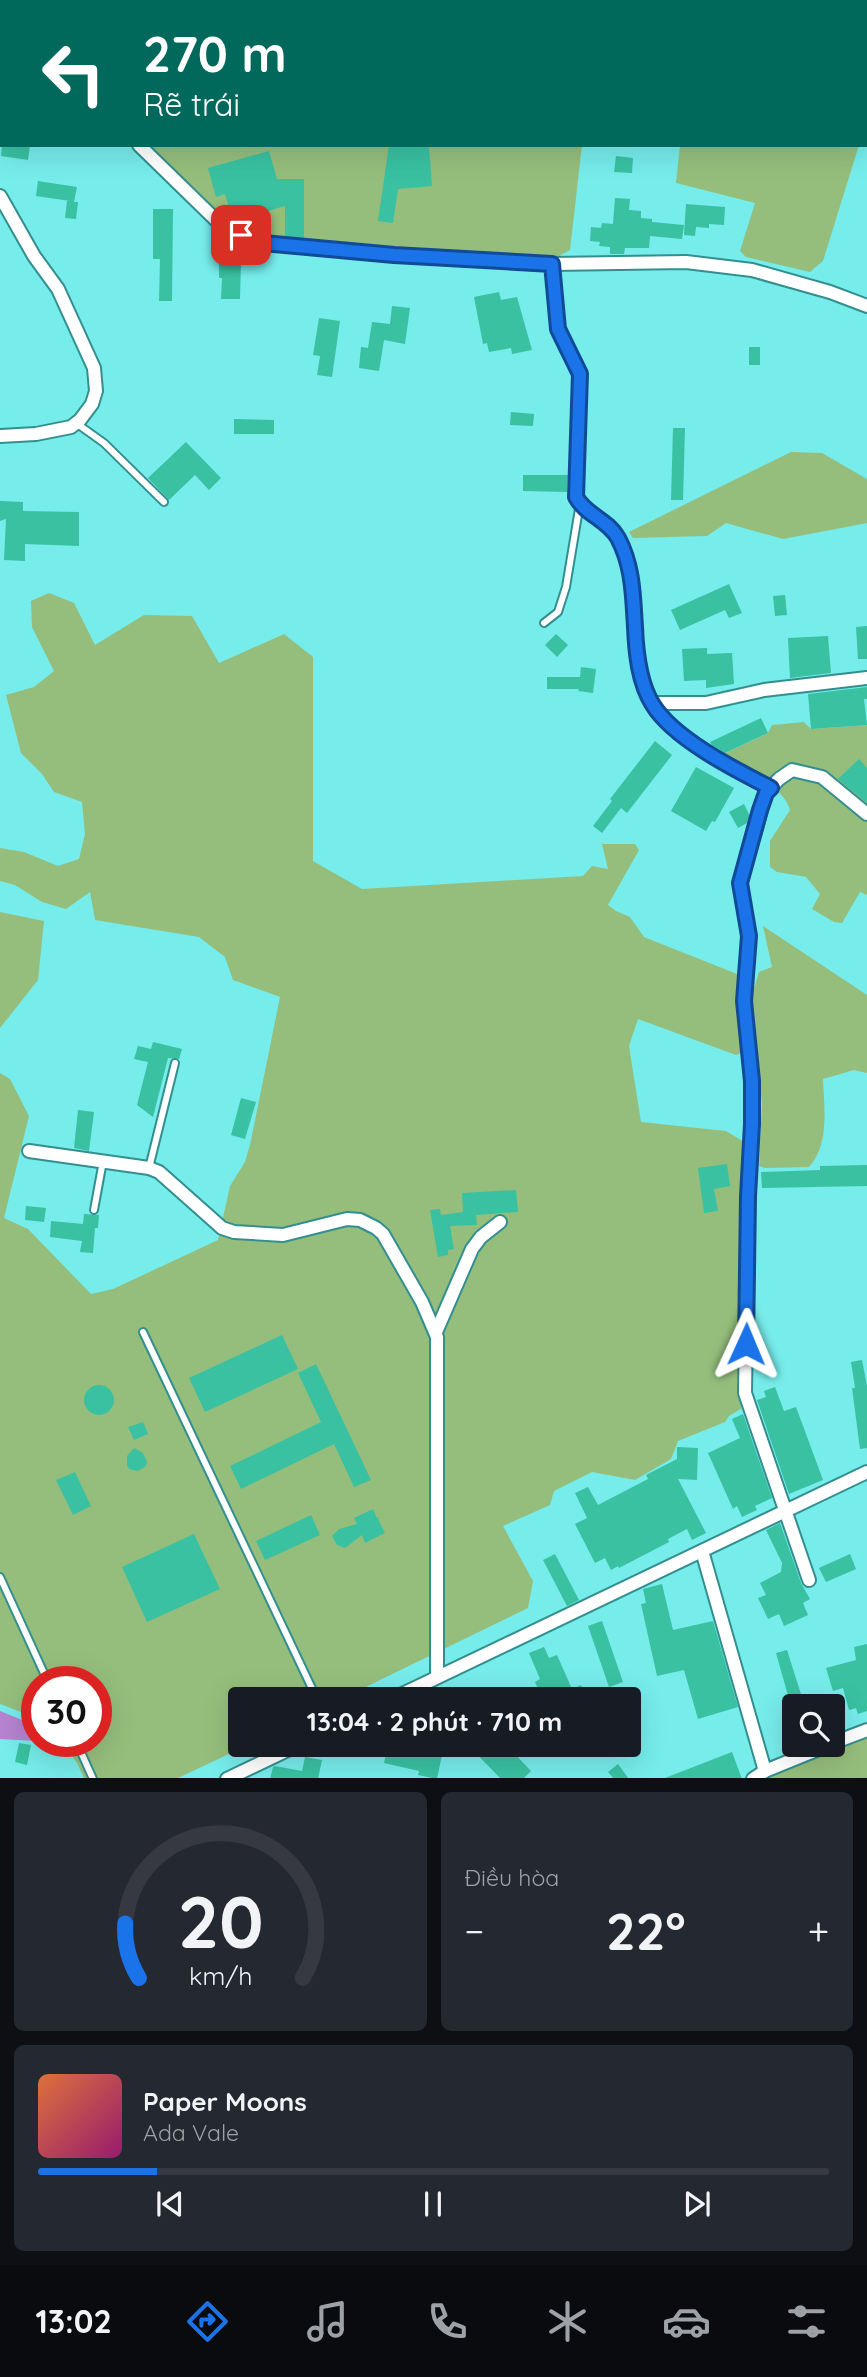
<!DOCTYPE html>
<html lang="vi">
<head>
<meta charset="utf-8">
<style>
  body { margin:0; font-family:Quicksand,sans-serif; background:#242831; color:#f1f3f6; height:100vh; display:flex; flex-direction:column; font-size:26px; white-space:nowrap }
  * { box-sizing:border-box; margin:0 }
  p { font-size:23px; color:#9ea1a6 }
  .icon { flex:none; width:38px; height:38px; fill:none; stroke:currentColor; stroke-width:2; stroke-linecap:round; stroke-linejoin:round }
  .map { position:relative; height:1778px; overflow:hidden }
  .panel { display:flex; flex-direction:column; gap:14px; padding:14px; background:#0d0f14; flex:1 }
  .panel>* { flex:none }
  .guide { position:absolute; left:0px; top:0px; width:868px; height:147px; box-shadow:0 7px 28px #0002; background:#00695c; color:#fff; overflow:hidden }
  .controls { position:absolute; left:782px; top:1694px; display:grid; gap:14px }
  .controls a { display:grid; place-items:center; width:63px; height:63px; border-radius:7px; background:#171b24; box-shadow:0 7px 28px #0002; font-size:35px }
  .speed { position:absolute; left:21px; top:1666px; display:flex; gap:14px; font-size:35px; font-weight:700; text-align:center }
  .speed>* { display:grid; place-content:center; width:91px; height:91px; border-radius:50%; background:#171b24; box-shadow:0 7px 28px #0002; line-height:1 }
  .speed .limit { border:10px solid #d22; background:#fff; color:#111 }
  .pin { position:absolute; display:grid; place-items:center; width:60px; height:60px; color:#fff; margin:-30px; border-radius:14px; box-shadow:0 4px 10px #0006 }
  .me { position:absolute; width:77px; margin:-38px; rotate:1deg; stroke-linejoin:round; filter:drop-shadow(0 0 5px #0008) }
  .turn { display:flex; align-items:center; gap:24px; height:147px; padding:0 28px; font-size:32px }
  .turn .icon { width:91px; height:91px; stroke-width:2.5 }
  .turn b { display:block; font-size:49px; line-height:60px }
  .big { font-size:52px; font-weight:800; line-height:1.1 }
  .panel .tile { flex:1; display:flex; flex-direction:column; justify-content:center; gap:10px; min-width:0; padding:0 24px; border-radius:10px; background:#242831 }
  .panel .dial { align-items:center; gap:0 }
  .dial svg { height:182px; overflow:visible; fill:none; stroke:#363941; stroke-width:7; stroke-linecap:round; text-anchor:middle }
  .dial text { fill:#f1f3f6; stroke:none }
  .song { display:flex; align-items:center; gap:21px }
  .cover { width:84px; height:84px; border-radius:10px; background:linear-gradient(135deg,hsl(20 70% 55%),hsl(320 70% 35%)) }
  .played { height:7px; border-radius:4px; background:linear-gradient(90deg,#1a73e8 15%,#363941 15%) }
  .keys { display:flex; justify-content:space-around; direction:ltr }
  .heat { display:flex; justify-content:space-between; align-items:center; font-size:38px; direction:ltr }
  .panel .tiles { flex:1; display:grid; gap:14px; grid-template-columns:1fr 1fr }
  .tile:last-child { grid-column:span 2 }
  .trip { position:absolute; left:228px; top:1687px; width:413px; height:70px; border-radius:7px; background:#171b24; box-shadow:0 7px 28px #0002; font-weight:800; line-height:70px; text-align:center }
  .tab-bar { display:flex; height:112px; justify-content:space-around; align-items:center; background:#090b0e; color:#9ea1a6 }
  .tab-bar .icon { width:49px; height:49px }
  .tab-bar .current { color:#1a73e8 }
  .tab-bar b { font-size:32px; color:#f1f3f6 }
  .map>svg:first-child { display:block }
  .green { fill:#95be7c }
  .water { fill:#b783d0 }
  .building { fill:#39c1a2 }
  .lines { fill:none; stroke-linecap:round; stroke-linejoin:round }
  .service-casing { stroke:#338f8f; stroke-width:10 }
  .minor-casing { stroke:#338f8f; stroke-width:16 }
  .service { stroke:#fff; stroke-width:6 }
  .minor { stroke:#fff; stroke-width:12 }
  .route-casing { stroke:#114b97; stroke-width:18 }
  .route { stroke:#1a73e8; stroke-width:12 }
</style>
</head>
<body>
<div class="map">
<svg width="867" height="1779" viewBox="0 0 867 1779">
  <rect width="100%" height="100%" fill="#76eceb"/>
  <g class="green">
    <polygon points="35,0 593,0 593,2 34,2"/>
    <polygon points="146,145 582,145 570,250 553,259 394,251 262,238 220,216"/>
    <polygon points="680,145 859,145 823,261 810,272 746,257 740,251 755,203 676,183"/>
    <polygon points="791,452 822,453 867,479 867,523 783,539 726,523 707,536 633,538 629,532"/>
    <polygon points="49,593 74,603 95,645 144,615 192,616 219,663 284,634 313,657 313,861 362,889 583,876 592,866 608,869 602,844 635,844 639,850 608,905 616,911 630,917 644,937 737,974 742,983 737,1012 746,1051 736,1055 638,1019 629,1046 641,1122 726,1131 744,1142 742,1394 744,1407 729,1416 725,1422 678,1441 671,1459 635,1480 592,1472 554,1491 550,1505 503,1526 533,1581 528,1608 341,1699 240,1699 240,1745 248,1745 178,1778 84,1778 77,1763 62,1741 96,1741 96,1682 37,1682 37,1718 0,1704 0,1073 10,1079 29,1116 4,1218 28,1229 91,1294 113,1289 218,1240 230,1186 245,1162 250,1145 280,997 233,980 225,957 199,937 95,920 90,892 66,909 42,902 15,885 0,881 0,848 24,852 58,866 79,859 85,834 82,802 54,792 42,774 21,753 6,695 34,687 54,671 32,627 31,601"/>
    <path d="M 804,722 L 811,729 L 867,725 L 867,895 L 860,892 L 842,923 L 834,922 L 812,909 L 820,894 L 806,877 L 777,872 L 770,867 L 770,841 L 790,810 C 784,785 739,768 717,757 L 768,733 L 772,725 Z"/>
    <polygon points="0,912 44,921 38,980 0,1028"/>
    <path d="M 763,926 L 867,995 L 867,1073 L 854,1070 L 823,1079 C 824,1107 830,1144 809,1167 L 765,1168 L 759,1166 L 762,1103 L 751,998 L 759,972 L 772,967 Z"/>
    <polygon points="867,1736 867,1778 760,1779 766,1773"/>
  </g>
  <polygon class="water" points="0,1711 37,1726 37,1741 0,1739"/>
  <g class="building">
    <polygon points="2,145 30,145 28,160 1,156"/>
    <polygon points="389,145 429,147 432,186 398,189 393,223 378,221"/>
    <polygon points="269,151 277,179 304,179 304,238 285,236 285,206 237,220 233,206 229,207 225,194 216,197 208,168"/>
    <polygon points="616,156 633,158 632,173 614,172"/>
    <polygon points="38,181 77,187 74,202 78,202 76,219 65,218 67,201 70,201 36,196"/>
    <polygon points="615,198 630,199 629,210 641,211 641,218 652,219 652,222 684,225 682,239 650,236 649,248 625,248 624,254 610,254 610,247 599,246 600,242 590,241 591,227 601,228 602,223 613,224"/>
    <polygon points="686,204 725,207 724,225 709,224 709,228 696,227 695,236 684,235"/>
    <polygon points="153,209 173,209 172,301 159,301 160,259 153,259"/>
    <polygon points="219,263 241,263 240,299 221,299 222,278 219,278"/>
    <polygon points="499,292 501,300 517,297 532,350 512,354 511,348 489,352 487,343 483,344 474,297"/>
    <polygon points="392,306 410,308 405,344 384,340 379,371 359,368 361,347 368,348 372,322 390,324"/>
    <polygon points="319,318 340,321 332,377 317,375 320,356 313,355"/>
    <rect x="749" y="347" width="11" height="18"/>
    <polygon points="511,412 534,414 533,426 510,425"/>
    <polygon points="234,419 274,420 274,434 234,434"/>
    <polygon points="673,428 685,428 683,500 671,500"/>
    <polygon points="186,442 221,478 209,490 195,475 169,500 148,478"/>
    <polygon points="523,475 568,475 567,492 523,491"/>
    <polygon points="0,501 23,502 23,511 79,512 79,546 25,544 25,561 4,560 6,519 0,521"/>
    <polygon points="729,584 742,613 729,618 725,610 680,630 671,610"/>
    <polygon points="785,595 787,615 775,616 773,596"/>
    <polygon points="867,626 867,659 858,659 856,627"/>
    <polygon points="556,634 568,645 557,657 545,645"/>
    <polygon points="828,636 831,673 790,678 788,638"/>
    <polygon points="707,648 707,654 732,653 734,684 706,688 706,680 684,681 682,649"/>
    <polygon points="581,667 596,669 593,693 578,691 579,689 547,689 547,677 580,677"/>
    <polygon points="867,687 867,699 864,699 867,725 811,729 808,694"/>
    <polygon points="761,718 768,733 725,753 712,745 710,742"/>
    <polygon points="655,741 672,755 627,813 621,808 602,833 593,826 612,801 610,799"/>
    <polygon points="859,759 867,768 867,803 838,779"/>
    <polygon points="696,767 734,788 715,822 712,821 706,831 671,811"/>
    <polygon points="744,804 750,816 749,822 738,828 729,812"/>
    <polygon points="153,1042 182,1049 179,1059 168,1058 153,1117 137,1105 148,1062 134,1059 138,1046 151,1049"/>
    <polygon points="241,1098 256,1102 245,1139 231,1135"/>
    <polygon points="78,1110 94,1112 89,1151 74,1148"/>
    <polygon points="727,1164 730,1186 714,1189 718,1211 704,1213 698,1168"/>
    <polygon points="867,1165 867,1186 762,1188 761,1172 820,1170 820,1166"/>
    <polygon points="516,1190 518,1212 476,1215 477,1225 450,1226 454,1249 448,1250 448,1255 438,1257 430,1210 440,1209 441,1215 463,1212 462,1193"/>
    <polygon points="26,1206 46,1208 44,1222 25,1220"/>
    <polygon points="84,1214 99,1215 98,1228 95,1228 93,1253 80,1252 82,1241 50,1237 51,1221 83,1224"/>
    <polygon points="282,1335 298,1369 205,1412 189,1378"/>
    <polygon points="862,1360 867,1386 867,1448 860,1449 852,1388 855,1388 851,1362"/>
    <polygon points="316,1364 371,1480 354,1487 334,1444 241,1489 230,1466 321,1422 298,1373"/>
    <circle cx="99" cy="1400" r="15"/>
    <polygon points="775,1387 784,1411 796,1407 823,1480 789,1494 757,1400 766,1397 764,1391"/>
    <polygon points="743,1414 772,1498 755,1506 757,1510 742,1517 737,1506 733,1509 708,1453 740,1438 732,1419"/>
    <polygon points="143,1422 148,1434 134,1440 128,1427"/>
    <polygon points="677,1447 698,1448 697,1480 678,1479 706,1533 692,1540 687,1529 668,1539 669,1542 619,1568 618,1566 611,1570 605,1558 595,1563 575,1524 587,1518 575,1493 588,1487 598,1505 648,1479 646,1475 677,1459"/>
    <polygon points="134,1448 143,1453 147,1462 146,1466 138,1471 129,1469 127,1465 127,1456"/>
    <polygon points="75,1472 91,1506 73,1515 56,1480"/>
    <polygon points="373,1509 377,1518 380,1517 378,1519 385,1533 365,1543 362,1535 345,1548 337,1545 332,1536 339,1529 357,1524 354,1518"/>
    <polygon points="311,1515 320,1535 265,1560 256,1541"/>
    <polygon points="780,1523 801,1583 810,1599 803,1603 808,1615 784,1626 779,1614 768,1619 758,1598 766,1595 760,1583 781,1572 782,1563 766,1530"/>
    <polygon points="194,1534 220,1589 147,1622 122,1567"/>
    <polygon points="555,1554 579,1600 567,1606 543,1560"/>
    <polygon points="850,1554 856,1569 826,1582 819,1568"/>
    <polygon points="662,1584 673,1630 713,1621 738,1707 698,1719 684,1670 657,1676 641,1604 646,1603 643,1589"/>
    <polygon points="602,1621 623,1682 609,1687 588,1626"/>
    <polygon points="867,1644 867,1711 858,1714 856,1708 849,1710 843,1688 833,1691 826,1668 856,1660 854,1647"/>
    <polygon points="544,1647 549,1658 557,1655 572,1689 581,1685 587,1699 549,1699 547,1693 541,1695 535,1682 540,1679 529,1653"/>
    <polygon points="787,1650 799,1688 805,1706 791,1706 776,1653"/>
    <polygon points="19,1743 31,1745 27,1765 15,1762"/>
    <polygon points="388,1745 403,1745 423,1749 424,1745 444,1745 437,1779 418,1775 419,1771 384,1763"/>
    <polygon points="468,1745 506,1745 531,1771 523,1779 501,1779"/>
    <polygon points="732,1752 742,1779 665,1779 665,1778"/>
    <polygon points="305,1757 322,1760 318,1779 270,1779 273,1767 275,1766 302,1771"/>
    <polygon points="618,1764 629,1779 614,1779 608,1772"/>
  </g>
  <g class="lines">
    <defs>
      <g id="service">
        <polyline points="76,423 104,443 164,502"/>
        <polyline points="544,623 558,612 566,587 580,503"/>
        <polyline points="149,1168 175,1063"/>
        <polyline points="94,1210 103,1161"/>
        <polyline points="143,1332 317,1699"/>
        <polyline points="0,1577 48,1682"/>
        <polyline points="76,1741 93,1779"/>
      </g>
      <g id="minor">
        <polyline points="7,2 15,0"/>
        <polyline points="139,145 221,225 263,243 394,255 552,264 686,262 752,270 830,292 867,306"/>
        <polyline points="0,196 34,256 58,289 94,368 96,391 92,404 80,420 71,427 36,434 0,436"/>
        <path d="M 552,264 L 558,329 L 580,374 L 576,497 C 586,514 608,520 618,538 C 633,566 633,596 635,627 C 636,653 639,683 653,705 C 674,739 736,769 771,788"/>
        <polyline points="651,703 706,703 764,690 867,678"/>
        <polyline points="29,1151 149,1168 159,1172 212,1219 222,1228 234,1232 283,1235 347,1219 360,1220 376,1228 383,1234 422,1302 437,1337 437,1677"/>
        <polyline points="436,1332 472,1249 481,1237 500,1222"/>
        <polyline points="702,1551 765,1771"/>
        <polyline points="809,1580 745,1393 748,1196 752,1123 752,1081 744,1001 749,936 740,883 766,793 779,779 792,770 822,777 867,814"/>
        <polyline points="392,1699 867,1472"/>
        <polyline points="833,1743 867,1730"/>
        <polyline points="227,1779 298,1745"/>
        <polyline points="753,1779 765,1771 829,1745"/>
      </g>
    </defs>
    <use href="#service" class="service-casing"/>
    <use href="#minor" class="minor-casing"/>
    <use href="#service" class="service"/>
    <use href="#minor" class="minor"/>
  </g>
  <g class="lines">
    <defs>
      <path id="route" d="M 241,235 L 263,243 L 394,255 L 552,264 L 558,329 L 580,374 L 576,497 C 586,515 608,520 618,538 C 633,566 633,596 635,627 C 636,653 639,683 653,705 C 674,739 736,770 771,788 L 766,793 L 760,810 L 740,883 L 749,936 L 744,1001 L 752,1081 L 752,1124 L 748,1196 L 746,1344"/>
    </defs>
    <use href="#route" class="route-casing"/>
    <use href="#route" class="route"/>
  </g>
</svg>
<div class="controls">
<a><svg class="icon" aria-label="search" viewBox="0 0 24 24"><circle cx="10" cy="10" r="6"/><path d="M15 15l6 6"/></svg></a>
</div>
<div class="speed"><div class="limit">30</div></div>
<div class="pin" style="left:241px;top:235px;background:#d93025"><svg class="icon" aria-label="arrive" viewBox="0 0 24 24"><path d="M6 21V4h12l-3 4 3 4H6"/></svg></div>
<svg class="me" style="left:746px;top:1344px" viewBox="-20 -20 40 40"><path d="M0-17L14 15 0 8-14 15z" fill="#1a73e8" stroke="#fff" stroke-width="4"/></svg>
<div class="trip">13:04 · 2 phút · 710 m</div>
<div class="guide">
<div class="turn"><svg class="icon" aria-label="left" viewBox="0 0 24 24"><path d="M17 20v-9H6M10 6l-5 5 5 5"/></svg><div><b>270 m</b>Rẽ trái</div></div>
</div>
</div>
<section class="panel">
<div class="tiles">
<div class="tile dial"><svg viewBox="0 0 100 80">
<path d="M14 69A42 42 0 1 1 86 69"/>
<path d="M14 69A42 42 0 0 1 8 45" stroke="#1a73e8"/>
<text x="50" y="56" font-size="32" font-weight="700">20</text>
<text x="50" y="72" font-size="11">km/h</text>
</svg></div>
<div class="tile"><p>Điều hòa</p>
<div class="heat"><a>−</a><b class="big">22°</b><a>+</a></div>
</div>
<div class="tile">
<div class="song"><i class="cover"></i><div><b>Paper Moons</b><p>Ada Vale</p></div></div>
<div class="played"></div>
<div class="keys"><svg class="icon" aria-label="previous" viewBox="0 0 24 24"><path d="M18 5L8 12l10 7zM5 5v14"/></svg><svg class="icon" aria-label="pause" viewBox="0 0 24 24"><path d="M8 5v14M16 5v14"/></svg><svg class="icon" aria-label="next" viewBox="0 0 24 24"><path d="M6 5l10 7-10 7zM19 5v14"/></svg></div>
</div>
</div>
</section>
<nav class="tab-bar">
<b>13:02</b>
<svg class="icon current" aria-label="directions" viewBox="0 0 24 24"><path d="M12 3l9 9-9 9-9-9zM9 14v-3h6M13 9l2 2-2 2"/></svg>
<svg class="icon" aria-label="music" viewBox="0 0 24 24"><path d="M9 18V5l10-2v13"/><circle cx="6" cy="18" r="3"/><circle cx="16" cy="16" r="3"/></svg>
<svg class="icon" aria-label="phone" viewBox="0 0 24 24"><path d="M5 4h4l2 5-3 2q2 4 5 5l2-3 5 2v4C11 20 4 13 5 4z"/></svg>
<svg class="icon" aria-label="climate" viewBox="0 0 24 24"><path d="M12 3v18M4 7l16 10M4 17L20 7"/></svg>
<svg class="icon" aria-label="car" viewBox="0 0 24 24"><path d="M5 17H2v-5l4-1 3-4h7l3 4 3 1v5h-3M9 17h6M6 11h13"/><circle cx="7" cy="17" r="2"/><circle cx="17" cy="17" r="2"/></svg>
<svg class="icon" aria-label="filters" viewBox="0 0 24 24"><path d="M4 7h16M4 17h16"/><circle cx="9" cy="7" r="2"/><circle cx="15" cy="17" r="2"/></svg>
</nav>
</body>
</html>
